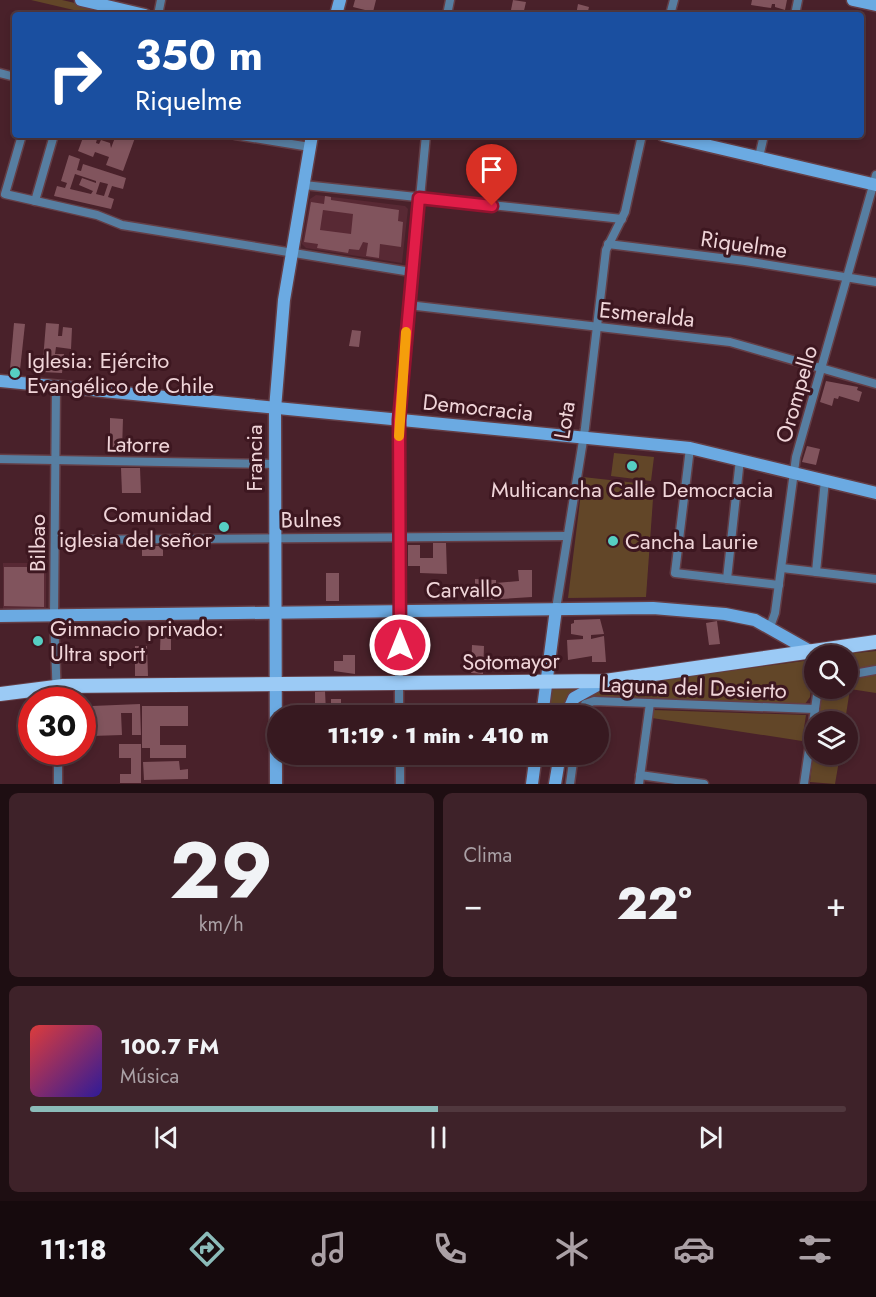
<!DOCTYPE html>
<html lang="es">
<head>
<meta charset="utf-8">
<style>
  body { margin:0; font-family:Jost,sans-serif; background:#3e2229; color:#f1f3f6; height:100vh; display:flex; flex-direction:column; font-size:22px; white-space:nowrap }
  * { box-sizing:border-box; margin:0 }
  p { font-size:20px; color:#aaa0a5 }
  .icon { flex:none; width:33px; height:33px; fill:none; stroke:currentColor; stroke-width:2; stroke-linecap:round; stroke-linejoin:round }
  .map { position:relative; height:784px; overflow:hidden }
  .details { display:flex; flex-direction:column; gap:9px; padding:9px; background:#1e0e12; flex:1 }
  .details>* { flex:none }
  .top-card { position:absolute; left:12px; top:12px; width:852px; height:126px; border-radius:6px; box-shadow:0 3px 9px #0003,0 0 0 2px #51383e; background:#1a4fa0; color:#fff; overflow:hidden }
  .buttons { position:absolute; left:804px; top:645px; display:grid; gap:12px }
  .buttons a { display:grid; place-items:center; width:54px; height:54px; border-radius:50%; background:#371920; box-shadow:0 3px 9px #0003,0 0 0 2px #51383e; font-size:30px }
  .speed { position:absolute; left:18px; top:687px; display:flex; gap:12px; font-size:30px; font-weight:700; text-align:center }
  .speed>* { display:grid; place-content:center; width:78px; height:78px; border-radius:50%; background:#371920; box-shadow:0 3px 9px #0003,0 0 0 2px #51383e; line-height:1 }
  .speed .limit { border:9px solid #d22; background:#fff; color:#111 }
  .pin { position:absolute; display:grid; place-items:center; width:51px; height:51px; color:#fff; margin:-62px -26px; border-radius:50% 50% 50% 0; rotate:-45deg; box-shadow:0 0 6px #0007 }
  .pin .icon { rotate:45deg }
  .me { position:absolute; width:66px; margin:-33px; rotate:0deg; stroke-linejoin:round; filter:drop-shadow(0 0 4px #0008) }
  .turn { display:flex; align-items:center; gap:21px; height:126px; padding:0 24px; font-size:27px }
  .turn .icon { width:78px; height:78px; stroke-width:2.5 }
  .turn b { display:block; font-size:42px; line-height:51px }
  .big { font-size:45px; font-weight:800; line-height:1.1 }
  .details .widget { flex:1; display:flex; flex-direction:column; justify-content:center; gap:9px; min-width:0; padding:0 21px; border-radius:9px; background:#3e2229 }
  .details .dial { align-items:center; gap:0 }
  .dial b { font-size:78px; line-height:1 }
  .song { display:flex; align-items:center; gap:18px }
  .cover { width:72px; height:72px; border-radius:9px; background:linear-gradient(135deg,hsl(0 70% 55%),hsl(250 70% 35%)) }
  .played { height:6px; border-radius:3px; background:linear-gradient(90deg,#8bbbb9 50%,#51383e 50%) }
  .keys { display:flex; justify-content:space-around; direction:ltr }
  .heat { display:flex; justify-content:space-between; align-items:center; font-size:33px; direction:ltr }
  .details .tiles { flex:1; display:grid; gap:9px; grid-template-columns:1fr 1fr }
  .widget:last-child { grid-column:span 2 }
  .trip { position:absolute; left:267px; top:705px; width:342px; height:60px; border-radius:30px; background:#371920; box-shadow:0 3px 9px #0003,0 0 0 2px #51383e; font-weight:800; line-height:60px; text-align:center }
  .dock { display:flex; height:96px; justify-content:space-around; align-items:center; background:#160a0d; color:#aaa0a5 }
  .dock .icon { width:42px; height:42px }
  .dock .selected { color:#8bbbb9 }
  .dock b { font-size:27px; color:#f1f3f6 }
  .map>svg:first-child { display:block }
  .built { fill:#582934 }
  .green { fill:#624628 }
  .building { fill:#81545d; fill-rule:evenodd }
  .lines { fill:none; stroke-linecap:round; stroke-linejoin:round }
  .street-casing { stroke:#643e46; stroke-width:11 }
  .secondary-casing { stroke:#643e46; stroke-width:15 }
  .primary-casing { stroke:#643e46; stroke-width:16 }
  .street { stroke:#577ea1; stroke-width:8 }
  .secondary { stroke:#6baae2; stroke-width:12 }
  .primary { stroke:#9bcaf5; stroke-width:14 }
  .route-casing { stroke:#92132f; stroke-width:15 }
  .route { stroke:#e11d48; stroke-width:10 }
  .slow { stroke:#f59e0b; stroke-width:10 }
  .poi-dot { fill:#56cec2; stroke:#3d1720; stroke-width:2 }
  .labels { text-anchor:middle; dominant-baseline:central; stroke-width:6; stroke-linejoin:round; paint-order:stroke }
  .street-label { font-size:22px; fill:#f0d5d9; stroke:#3d1720 }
  .poi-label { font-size:22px; fill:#f0d5d9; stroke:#3d1720; text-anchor:start }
</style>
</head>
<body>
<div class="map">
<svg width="876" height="784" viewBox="0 0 876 784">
  <rect width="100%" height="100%" fill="#49212a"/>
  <g class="built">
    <polygon points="316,195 405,206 408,209 402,263 306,248 302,244 310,199"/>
    <rect x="3" y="563" width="43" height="47"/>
  </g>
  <g class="green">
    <polygon points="31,0 62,0 127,15 95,15"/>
    <polygon points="614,453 654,457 651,481 611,476"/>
    <polygon points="583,477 654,485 646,597 568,598"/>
    <polygon points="876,651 876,665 848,670 848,656 836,655"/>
    <polygon points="811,660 814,662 810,697 805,704 588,699 579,703 574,715 571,716 573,706 601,688"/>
    <polygon points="876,673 876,693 850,689 845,721 818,722 823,689 848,688 848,676"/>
    <polygon points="581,687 568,698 560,715 546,716 551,688"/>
    <polygon points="653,710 806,715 802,741 652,718"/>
    <polygon points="814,747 814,754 840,755 835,784 810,782"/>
  </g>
  <g class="building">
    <polygon points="355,0 376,0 373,12 353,7"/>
    <polygon points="513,0 526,2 523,15 510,15"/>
    <polygon points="752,0 787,0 785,10 775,7 775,4 772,4 771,8 751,5"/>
    <polygon points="578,4 589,7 587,15 576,15"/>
    <polygon points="84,135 98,135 96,143 99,144 101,140 110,143 111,148 116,135 136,135 123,171 106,165 109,157 95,152 93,157 78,151"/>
    <path d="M 69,155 L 80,159 L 77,170 L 81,171 L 83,164 L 126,178 L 123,189 L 112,186 L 108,197 L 114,199 L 111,209 L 54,196 L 57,186 L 65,188 L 67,183 L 61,181 ZM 75,174 L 96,181 L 96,183 L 82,178 L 79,185 L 93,191 L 91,194 L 70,189 ZM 100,182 L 108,184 L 104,196 L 96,194 Z"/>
    <path d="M 325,196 L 331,197 L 331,200 L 399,210 L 398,221 L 403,222 L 401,247 L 380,244 L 379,258 L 366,256 L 368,243 L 363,242 L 359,250 L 349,249 L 348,253 L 317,248 L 318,244 L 304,242 L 311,202 L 324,204 ZM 323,210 L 353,214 L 351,234 L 320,230 Z"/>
    <polygon points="14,323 25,324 20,370 10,369"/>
    <polygon points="46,323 59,324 58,336 62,336 63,327 72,328 71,349 56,347 55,354 64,354 62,373 42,372"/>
    <polygon points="352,330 361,331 359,347 349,346"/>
    <polygon points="826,381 858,387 857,390 862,392 859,402 839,396 838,399 834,398 832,406 820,402"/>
    <polygon points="110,418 123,419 122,450 110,450"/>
    <polygon points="807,446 820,449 816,465 802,462"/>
    <polygon points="121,468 140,468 141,493 122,493"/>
    <polygon points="433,543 446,543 447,574 420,573 420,566 408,566 408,545 420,545 420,558 433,558"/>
    <rect x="142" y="546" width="21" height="10"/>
    <polygon points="4,567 44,567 44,607 4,606"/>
    <polygon points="518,570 532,570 532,597 484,600 484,595 475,593 475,579 496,580 496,583 519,581"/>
    <rect x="326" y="573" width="13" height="28"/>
    <polygon points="600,619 604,634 591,635 591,639 604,636 606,662 592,662 592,656 568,660 567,640 583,639 583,636 571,634 571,624 574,623 574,620"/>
    <polygon points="717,621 720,644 709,645 706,623"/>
    <polygon points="161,624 171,624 171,650 160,650"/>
    <polygon points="472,645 484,646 483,674 471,673"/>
    <polygon points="135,646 147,646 148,676 135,676"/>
    <polygon points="343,655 355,655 355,674 334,671 334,661 343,661"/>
    <polygon points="325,691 326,712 331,712 331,699 341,699 341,716 315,716 315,692"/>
    <polygon points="140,704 141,735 132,735 132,713 121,713 122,735 92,736 92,706"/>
    <polygon points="82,705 88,705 87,740 82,740"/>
    <polygon points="142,706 188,706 188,726 160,726 160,745 186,745 186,758 150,758 150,748 142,748"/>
    <polygon points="392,706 392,716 379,716 379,707"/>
    <polygon points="119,744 141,744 141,783 120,783 120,774 131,774 131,758 119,758"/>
    <polygon points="179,761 180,770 188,769 188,779 144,780 143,762"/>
  </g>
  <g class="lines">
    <defs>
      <g id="street">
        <polyline points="158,15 161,0"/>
        <polyline points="447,15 450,0"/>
        <polyline points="670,15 674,0"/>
        <polyline points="795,15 798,0"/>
        <polyline points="0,73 15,77"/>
        <polyline points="22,135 5,194 97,215 122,225 411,272"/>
        <polyline points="235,135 310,147"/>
        <polyline points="759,157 764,135"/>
        <polyline points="304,185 622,219"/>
        <polyline points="35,201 54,135"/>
        <polyline points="608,244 745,261 876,282"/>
        <polyline points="408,305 730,342 876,384"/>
        <polyline points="56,387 54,616 57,700"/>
        <polyline points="690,448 675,573 779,585"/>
        <polyline points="0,459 275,464"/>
        <polyline points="55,540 567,536"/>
        <polyline points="782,568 876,579"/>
        <polyline points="816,572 825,480"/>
        <polyline points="727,579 740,459"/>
        <polyline points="556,609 585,428 606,250 625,212 642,135"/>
        <polyline points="770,627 775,613 796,457 876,175"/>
        <polyline points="848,675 876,670"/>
        <polyline points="399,716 399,420 426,135"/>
        <polyline points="580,716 585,704 594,701 815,709"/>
        <polyline points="58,752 58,784"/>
        <polyline points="400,754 400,784"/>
        <polyline points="276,757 536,755"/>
        <polyline points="640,775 704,784"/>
        <polyline points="570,784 574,754"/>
        <polyline points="639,784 650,703"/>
        <polyline points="804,784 818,688"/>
      </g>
      <g id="secondary">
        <polyline points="81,0 145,15"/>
        <polyline points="853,0 876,5"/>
        <polyline points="336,15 340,0"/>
        <polyline points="663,135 876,185"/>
        <polyline points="0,381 690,448 876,493"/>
        <polyline points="0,616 653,608 725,614 755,620 810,651"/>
        <polyline points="542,716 556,609"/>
        <polyline points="566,716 574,698 603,682"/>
        <polyline points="276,784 275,409 284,300 312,135"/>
        <polyline points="532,784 536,754"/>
        <polyline points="555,784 560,754"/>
      </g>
      <polyline id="primary" points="0,694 63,686 605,681 876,642"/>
    </defs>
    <use href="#street" class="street-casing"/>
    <use href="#secondary" class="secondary-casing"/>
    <use href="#primary" class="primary-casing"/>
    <use href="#street" class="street"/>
    <use href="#secondary" class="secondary"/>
    <use href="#primary" class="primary"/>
  </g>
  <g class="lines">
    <defs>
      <polyline id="route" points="400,645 399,420 419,198 492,206"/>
    </defs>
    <use href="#route" class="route-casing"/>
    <use href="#route" class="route"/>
    <polyline class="slow" points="399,436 406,332"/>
  </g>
  <g class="poi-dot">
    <circle cx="15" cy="373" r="6"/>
    <circle cx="632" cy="466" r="6"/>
    <circle cx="224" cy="527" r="6"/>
    <circle cx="613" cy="541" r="6"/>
    <circle cx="38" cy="641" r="6"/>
  </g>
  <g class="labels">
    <g class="street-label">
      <text transform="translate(744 244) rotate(8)">Riquelme</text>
      <text transform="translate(647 314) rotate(6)">Esmeralda</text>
      <text transform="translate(796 394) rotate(-74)">Orompello</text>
      <text transform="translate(478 407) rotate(6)">Democracia</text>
      <text transform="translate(564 420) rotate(-81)">Lota</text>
      <text transform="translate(138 444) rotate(1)">Latorre</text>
      <text transform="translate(254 458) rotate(-90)">Francia</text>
      <text transform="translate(311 519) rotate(-1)">Bulnes</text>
      <text transform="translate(37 543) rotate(-90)">Bilbao</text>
      <text transform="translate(464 589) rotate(-1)">Carvallo</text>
      <text transform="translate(511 661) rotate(-1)">Sotomayor</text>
      <text transform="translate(694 687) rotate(2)">Laguna del Desierto</text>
    </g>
    <g class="poi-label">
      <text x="27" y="360">Iglesia: Ejército<tspan x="27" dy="25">Evangélico de Chile</tspan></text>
      <text x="632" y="489" text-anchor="middle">Multicancha Calle Democracia</text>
      <text x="212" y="514" text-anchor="end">Comunidad<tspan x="212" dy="25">iglesia del señor</tspan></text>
      <text x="625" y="541">Cancha Laurie</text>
      <text x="50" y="628">Gimnacio privado:<tspan x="50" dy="25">Ultra sport</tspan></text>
    </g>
  </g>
</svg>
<div class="buttons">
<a><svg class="icon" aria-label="search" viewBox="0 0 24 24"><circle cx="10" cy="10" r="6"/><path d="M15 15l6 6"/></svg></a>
<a><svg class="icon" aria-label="layers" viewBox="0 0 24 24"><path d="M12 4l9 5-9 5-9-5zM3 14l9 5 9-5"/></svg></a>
</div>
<div class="speed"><div class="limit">30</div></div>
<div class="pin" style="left:492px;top:206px;background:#d93025"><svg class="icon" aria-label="arrive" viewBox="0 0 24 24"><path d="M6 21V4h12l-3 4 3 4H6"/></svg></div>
<svg class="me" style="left:400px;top:645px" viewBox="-20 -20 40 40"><circle r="17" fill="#e11d48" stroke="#fff" stroke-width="3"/><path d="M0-11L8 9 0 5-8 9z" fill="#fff"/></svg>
<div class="trip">11:19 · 1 min · 410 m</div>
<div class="top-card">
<div class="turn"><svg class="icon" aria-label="right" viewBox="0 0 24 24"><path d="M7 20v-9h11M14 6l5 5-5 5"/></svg><div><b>350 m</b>Riquelme</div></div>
</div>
</div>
<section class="details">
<div class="tiles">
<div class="widget dial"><b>29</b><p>km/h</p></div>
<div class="widget"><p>Clima</p>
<div class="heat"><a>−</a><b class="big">22°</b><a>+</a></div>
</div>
<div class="widget">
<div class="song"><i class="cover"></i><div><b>100.7 FM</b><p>Música</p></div></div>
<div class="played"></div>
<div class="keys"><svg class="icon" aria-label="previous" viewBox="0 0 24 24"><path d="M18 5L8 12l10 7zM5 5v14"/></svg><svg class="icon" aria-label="pause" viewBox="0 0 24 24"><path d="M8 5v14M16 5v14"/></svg><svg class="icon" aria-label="next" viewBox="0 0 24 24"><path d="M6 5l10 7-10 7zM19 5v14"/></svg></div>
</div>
</div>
</section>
<nav class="dock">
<b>11:18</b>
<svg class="icon selected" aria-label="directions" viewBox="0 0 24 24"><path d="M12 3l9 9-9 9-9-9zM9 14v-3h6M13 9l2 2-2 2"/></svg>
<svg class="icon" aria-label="music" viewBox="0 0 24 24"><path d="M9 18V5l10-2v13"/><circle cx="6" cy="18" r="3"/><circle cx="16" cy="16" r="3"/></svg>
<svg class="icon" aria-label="phone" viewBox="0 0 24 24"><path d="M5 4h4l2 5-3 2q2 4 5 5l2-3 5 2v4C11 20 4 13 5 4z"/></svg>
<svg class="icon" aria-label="climate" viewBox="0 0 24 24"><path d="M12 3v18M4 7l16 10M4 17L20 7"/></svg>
<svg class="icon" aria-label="car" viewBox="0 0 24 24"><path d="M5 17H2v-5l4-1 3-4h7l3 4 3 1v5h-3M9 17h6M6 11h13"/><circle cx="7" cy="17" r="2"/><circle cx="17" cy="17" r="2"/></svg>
<svg class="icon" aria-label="filters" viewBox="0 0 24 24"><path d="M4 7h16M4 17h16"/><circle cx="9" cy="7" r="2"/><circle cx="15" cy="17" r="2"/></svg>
</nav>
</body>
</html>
